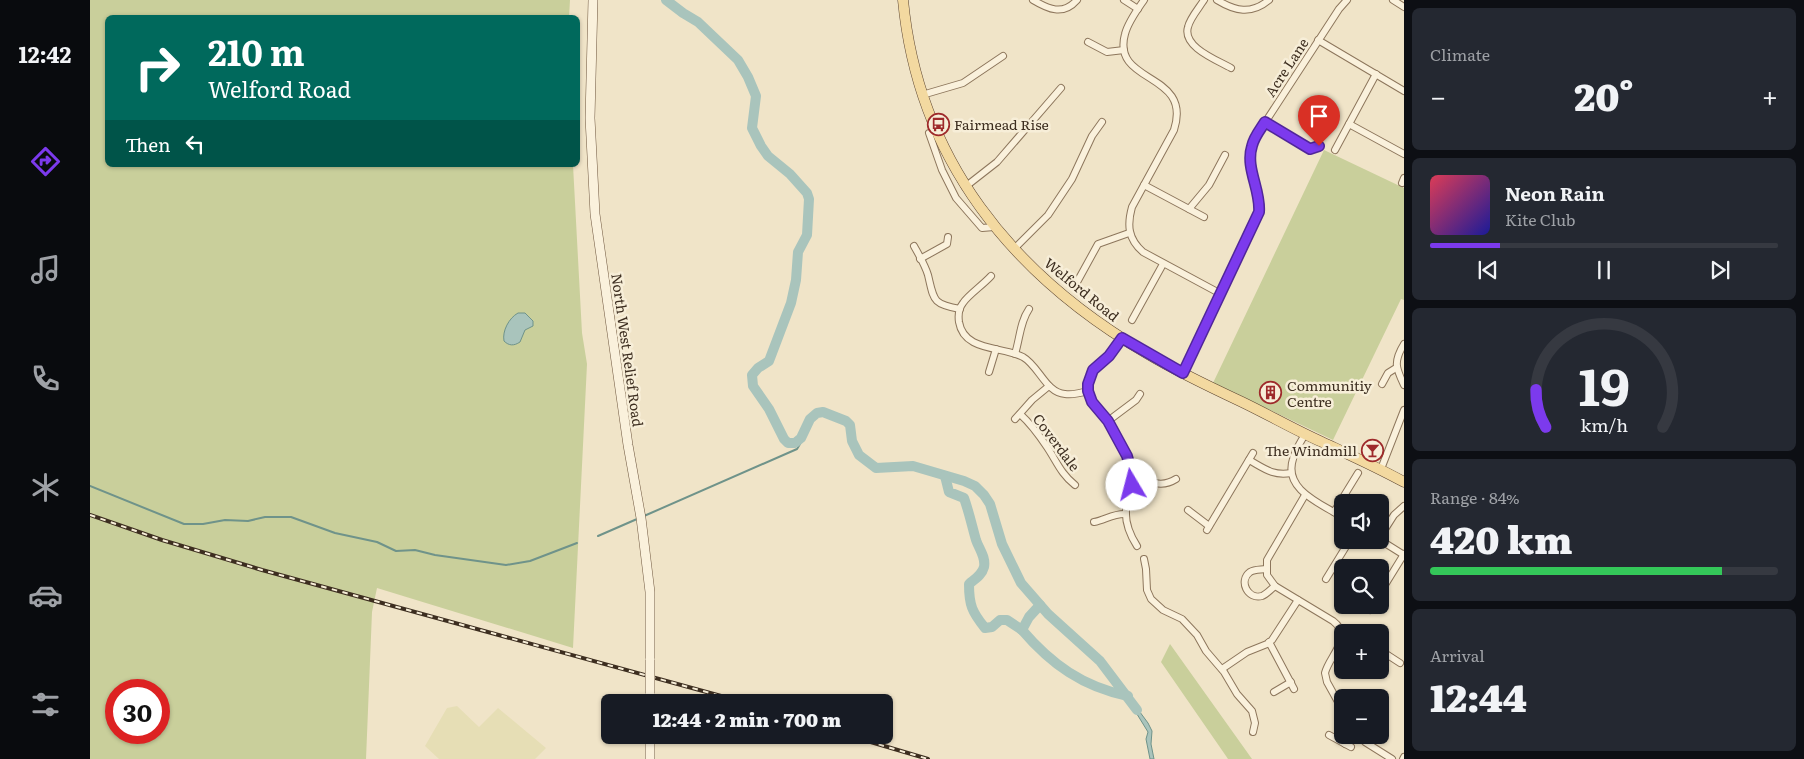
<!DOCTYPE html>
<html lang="en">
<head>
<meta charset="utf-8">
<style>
  body { margin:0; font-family:Literata,serif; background:#242831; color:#f1f3f6; height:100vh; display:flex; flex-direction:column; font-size:19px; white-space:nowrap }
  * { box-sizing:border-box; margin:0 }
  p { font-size:16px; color:#9ea1a6 }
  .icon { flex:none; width:28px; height:28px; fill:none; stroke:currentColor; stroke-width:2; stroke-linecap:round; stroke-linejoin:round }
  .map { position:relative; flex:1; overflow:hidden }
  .panel { display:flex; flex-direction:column; gap:8px; padding:8px; background:#0d0f14; width:400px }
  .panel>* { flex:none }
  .banner { position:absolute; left:15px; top:15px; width:475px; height:152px; border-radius:8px; box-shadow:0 1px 4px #0004; background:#00695c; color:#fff; overflow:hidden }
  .tools { position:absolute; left:1244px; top:494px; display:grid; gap:10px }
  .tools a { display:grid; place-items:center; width:55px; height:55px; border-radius:8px; background:#171b24; box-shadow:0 1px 4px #0004; font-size:25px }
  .speed { position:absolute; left:15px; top:679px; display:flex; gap:10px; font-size:25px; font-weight:700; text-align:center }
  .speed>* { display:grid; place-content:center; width:65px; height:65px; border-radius:50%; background:#171b24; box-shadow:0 1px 4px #0004; line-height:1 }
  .speed .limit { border:8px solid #d22; background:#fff; color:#111 }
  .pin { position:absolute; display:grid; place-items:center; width:42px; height:42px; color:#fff; margin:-51px -21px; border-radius:50% 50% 50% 0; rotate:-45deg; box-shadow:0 0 5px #0007 }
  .pin .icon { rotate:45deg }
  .me { position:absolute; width:55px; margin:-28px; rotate:352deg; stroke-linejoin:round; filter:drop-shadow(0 0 4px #0008) }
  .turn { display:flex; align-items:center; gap:18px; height:105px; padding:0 20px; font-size:22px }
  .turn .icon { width:65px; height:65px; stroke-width:2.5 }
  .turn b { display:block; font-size:35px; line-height:42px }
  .then { display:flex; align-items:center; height:48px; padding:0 20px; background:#0003; gap:10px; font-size:19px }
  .big { font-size:38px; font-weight:800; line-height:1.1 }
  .panel .tile { flex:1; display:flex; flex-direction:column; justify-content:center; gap:8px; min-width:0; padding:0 18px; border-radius:8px; background:#242831 }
  .panel .dial { align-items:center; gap:0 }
  .dial svg { height:130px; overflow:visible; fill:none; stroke:#363941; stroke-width:7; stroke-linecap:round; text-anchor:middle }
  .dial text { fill:#f1f3f6; stroke:none }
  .song { display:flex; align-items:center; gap:15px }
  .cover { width:60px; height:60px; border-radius:8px; background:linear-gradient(135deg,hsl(350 70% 55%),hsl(240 70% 35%)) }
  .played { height:5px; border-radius:2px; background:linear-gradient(90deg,#7c3aed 20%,#363941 20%) }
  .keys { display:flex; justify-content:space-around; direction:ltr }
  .heat { display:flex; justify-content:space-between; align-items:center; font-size:28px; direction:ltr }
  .charge { height:8px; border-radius:4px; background:linear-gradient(90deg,#34c759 84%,#363941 0) }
  .trip { position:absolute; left:511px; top:694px; width:292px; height:50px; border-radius:8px; background:#171b24; box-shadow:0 1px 4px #0004; font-weight:800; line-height:50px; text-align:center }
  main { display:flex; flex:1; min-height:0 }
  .menu { display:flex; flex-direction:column; width:90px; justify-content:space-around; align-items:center; background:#090b0e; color:#9ea1a6 }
  .menu .icon { width:35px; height:35px }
  .menu .on { color:#7c3aed }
  .menu b { font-size:22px; color:#f1f3f6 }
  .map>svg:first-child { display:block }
  .farmland { fill:#e6deb5 }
  .green { fill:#c9cf9b; fill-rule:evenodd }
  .water { fill:#a9c4bc; stroke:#6f938a }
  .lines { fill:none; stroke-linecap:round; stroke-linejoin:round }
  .stream { stroke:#6f938a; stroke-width:2 }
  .river { stroke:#a9c4bc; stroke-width:10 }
  .street-casing { stroke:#8d765c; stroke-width:8 }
  .secondary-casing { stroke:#6f573f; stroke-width:10 }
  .primary-casing { stroke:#5b4430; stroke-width:11 }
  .street { stroke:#faf1dc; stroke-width:6 }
  .secondary { stroke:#faf1dc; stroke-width:9 }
  .primary { stroke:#f3d9a0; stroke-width:10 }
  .rail-casing { stroke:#3d2e20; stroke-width:4 }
  .rail { stroke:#f7eed8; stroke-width:2; stroke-dasharray:5.5; stroke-linecap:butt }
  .secondary-bridge-casing { stroke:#6f573f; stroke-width:10; stroke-linecap:butt }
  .secondary-bridge { stroke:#faf1dc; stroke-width:9 }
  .route-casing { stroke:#51269a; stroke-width:12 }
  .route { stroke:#7c3aed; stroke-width:9 }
  .labels { text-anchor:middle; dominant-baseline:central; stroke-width:5; stroke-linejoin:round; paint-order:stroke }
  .street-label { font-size:14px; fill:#3d2e20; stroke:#f7eed8 }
  .poi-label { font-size:14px; fill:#3d2e20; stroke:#f7eed8; text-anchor:start }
</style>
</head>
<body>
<main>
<nav class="menu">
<b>12:42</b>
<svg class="icon on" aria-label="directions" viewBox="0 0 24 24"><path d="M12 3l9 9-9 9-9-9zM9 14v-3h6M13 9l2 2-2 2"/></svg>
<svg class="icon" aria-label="music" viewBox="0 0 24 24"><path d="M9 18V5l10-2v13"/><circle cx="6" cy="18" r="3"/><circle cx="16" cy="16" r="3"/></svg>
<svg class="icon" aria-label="phone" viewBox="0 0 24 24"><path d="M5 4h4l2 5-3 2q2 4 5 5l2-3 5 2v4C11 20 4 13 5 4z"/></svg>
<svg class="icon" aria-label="climate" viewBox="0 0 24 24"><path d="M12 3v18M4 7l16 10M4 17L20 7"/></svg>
<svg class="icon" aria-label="car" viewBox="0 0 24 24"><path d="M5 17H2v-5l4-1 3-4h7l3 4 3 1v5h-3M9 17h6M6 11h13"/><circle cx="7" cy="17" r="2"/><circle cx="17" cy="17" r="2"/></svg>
<svg class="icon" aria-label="filters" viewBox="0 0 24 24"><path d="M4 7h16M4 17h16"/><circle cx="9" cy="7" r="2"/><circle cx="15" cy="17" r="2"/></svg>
</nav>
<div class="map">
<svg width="1314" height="759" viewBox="0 0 1314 759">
  <rect width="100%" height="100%" fill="#f0e4c8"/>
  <polygon class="farmland" points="367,706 389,727 408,708 456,748 445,759 349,759 335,746 357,708"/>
  <g class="green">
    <path d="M 0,0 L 480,0 L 479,18 L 18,18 L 18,165 L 483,165 L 492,333 L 497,364 L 483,648 L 287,588 L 282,612 L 276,759 L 0,759 ZM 26,690 L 69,690 L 69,732 L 26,732 Z"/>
    <polygon points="1234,150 1314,188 1314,300 1311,299 1243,440 1123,383"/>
    <polygon points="1080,644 1162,759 1138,759 1136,756 1071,662"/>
  </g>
  <g class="water">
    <path d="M 428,313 L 435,313 L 443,321 L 443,326 L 435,330 L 430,342 C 424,346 419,346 414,341 C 412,331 419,318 428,313 Z"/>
    <polygon points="1035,698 1041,700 1058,723 1062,731 1061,744 1064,759 1060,759 1056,739 1058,732 1042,706"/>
  </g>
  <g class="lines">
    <g class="stream">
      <polyline points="0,486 94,524 113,524 135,520 158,521 175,517 201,517 245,533 287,542 306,551 325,550 345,555 416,565 440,561 487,543"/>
      <polyline points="554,516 707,449 710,444 711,438"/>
      <polyline points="508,536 547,519"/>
    </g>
    <g class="river">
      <polyline points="576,0 593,13 608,22 648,60 658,77 666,96 662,128 671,146 678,156 700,174 717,193 719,199 717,235 708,252 706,280 701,303 679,361 668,368 662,375 663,386 679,409 694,439 698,443 705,443 711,438 720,419 727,413 733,412 756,421 760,425 762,441 769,455 786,468 823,466 874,481 885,486 894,495 900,504 912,544 931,583 958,614 1010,661 1047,710"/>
      <path d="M 855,476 L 859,492 L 874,498 C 879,512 882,526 886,540 C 889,549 896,557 894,567 C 892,575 885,579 879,584 C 879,605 882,612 895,628 L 902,627 L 910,620 L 917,620 L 932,630"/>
      <path d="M 950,605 L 939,617 L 932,630 C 961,664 993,687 1038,696"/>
    </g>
    <defs>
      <g id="street">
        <path d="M 943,0 C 958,9 973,16 987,0"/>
        <polyline points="1034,0 1048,9"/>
        <path d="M 1054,0 C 1047,10 1038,22 1035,34 C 1021,85 1103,71 1084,130 L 1042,207 C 1037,225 1038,239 1053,252 L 1131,294"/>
        <path d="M 1114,0 C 1109,8 1100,18 1098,27 C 1092,47 1127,60 1141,68"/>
        <path d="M 1127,0 C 1145,11 1161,15 1179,0"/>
        <polyline points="1303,0 1314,7"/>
        <polyline points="1228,40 1314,91"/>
        <polyline points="998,42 1017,52 1034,50"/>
        <polyline points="832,95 873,83 913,56"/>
        <polyline points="1175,122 1220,149 1229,146"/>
        <polyline points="1259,124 1314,154"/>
        <polyline points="839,133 852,170 866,198 892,228 904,227"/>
        <polyline points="1245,150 1286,74"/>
        <polyline points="1312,183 1314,178"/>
        <polyline points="1054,185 1114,217"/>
        <polyline points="875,187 907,162 971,88"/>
        <polyline points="1099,209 1119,185 1135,155"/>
        <path d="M 824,246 C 829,255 835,265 838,275 C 844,300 842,304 870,309"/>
        <polyline points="924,249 958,215 982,179 1002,136 1012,122"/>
        <polyline points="830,259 857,244 858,237"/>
        <path d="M 901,276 C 893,285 878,295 873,303 C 869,308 868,315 869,322 C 874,352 912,346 933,357 C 949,366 956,393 975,394 C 983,395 991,393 998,391"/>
        <polyline points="986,284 1008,244 1039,233"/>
        <polyline points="1042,320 1073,264"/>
        <path d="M 1032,338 C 1027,344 1023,351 1018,357 C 1010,366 1000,369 998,383 C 996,401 1011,410 1019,423 C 1026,434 1034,448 1038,461 C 1045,481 1038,490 1036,510 C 1035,523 1040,535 1047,546"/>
        <path d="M 1314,344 C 1303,362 1306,368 1314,385"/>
        <path d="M 925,354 C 930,338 930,322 939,309"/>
        <polyline points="899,372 906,349"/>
        <path d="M 1093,373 L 1169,212 C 1172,185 1154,166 1165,138 L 1249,9 L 1257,0"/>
        <polyline points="1292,384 1298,373 1306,368"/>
        <path d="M 930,414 C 941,424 949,435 957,447 C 967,462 971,474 985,485"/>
        <polyline points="925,419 942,400 959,386"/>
        <polyline points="1018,421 1046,400 1050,394"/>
        <path d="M 1215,434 C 1211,442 1205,450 1203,459 C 1193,490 1232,504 1252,517"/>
        <path d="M 1159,460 C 1175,469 1183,476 1201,473"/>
        <polyline points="1291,469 1314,410"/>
        <path d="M 1042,479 C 1059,480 1070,489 1086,479"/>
        <path d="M 1215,495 L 1177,560 L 1177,575 L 1185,586 L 1243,621 C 1264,637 1239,656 1235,673 L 1237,682 L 1252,709"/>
        <polyline points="1098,510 1119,526"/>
        <polyline points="1244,512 1268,473"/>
        <path d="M 1004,522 C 1015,520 1024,513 1036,514"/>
        <polyline points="1117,530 1163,453"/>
        <polyline points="1290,537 1304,515 1314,506"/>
        <polyline points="1290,540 1314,555"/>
        <polyline points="1054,559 1056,569 1057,590 1061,599 1073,610 1092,619 1107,635 1116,651 1134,672 1147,694 1162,711 1165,723 1163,732"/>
        <path d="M 1176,569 C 1171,570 1165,569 1160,572 C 1148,581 1158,600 1172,596 C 1177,594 1181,589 1185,586"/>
        <polyline points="1236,579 1260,540"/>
        <polyline points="1290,593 1314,554"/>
        <polyline points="1280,610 1283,605"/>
        <polyline points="1179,642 1204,689"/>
        <polyline points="1290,650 1310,663"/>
        <polyline points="1132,669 1157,652 1177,644 1182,640 1208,600"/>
        <polyline points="1184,692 1201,682"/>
        <polyline points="1239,735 1261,747"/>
        <polyline points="1268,735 1275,742 1302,759"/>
        <polyline points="1255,744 1264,735"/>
        <polyline points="1313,759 1314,757"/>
      </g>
      <g id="secondary">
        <polyline points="503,0 500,118 505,214 538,445 551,518 560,592 560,660"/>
        <polyline points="560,702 560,693"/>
        <polyline points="560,759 560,735"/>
      </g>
      <path id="primary" d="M 813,0 C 828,159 922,275 1058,354 C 1088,372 1120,387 1152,402 C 1179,415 1205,430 1232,442 C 1260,455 1287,467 1314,482"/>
    </defs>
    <use href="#street" class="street-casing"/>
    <use href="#secondary" class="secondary-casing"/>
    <use href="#primary" class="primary-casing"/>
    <use href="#street" class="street"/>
    <use href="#secondary" class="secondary"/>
    <use href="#primary" class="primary"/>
    <defs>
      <g id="rail">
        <polyline points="0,515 72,540 172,570 653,702"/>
        <polyline points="757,735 838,759"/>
      </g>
    </defs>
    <use href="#rail" class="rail-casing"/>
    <use href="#rail" class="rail"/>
    <defs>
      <polyline id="secondary-bridge" points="560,660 560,693"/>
    </defs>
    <use href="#secondary-bridge" class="secondary-bridge-casing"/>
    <use href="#secondary-bridge" class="secondary-bridge"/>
  </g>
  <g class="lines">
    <defs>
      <path id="route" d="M 1042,485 L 1042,474 L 1037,456 L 1018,421 L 1002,402 L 998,391 L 998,384 L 1003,370 L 1019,356 L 1032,338 L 1093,373 L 1169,212 C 1171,190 1155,168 1162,146 C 1164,137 1170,130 1175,122 L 1220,149 L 1229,146"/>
    </defs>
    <use href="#route" class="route-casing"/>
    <use href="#route" class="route"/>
  </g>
  <defs>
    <symbol id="bus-ring" viewBox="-11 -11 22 22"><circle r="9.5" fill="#f7eed8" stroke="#9e2a2b" stroke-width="1.5"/><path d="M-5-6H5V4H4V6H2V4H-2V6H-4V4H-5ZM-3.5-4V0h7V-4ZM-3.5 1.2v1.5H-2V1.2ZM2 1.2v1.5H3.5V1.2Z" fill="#9e2a2b"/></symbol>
    <symbol id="building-ring" viewBox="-11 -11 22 22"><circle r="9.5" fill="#f7eed8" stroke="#9e2a2b" stroke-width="1.5"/><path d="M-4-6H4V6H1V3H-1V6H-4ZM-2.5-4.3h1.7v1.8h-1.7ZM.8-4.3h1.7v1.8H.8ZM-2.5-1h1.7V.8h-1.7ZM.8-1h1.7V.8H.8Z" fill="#9e2a2b"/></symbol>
    <symbol id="bar-ring" viewBox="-11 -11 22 22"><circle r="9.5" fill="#f7eed8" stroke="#9e2a2b" stroke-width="1.5"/><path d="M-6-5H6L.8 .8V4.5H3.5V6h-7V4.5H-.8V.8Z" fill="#9e2a2b"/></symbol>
  </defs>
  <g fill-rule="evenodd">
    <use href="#bus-ring" x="836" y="112" width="25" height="25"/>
    <use href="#building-ring" x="1168" y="380" width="25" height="25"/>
    <use href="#bar-ring" x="1270" y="438" width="25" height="25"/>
  </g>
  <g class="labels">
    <g class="street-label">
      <text transform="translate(1196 67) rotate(-57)">Acre Lane</text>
      <text transform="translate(992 289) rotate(39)">Welford Road</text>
      <text transform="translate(538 350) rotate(82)">North West Relief Road</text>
      <text transform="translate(967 442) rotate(53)">Coverdale</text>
    </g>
    <g class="poi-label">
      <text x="864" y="124">Fairmead Rise</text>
      <text x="1197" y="385">Communitiy<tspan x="1197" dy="16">Centre</tspan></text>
      <text x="1267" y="450" text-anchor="end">The Windmill</text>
    </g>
  </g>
</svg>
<div class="tools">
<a><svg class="icon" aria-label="sound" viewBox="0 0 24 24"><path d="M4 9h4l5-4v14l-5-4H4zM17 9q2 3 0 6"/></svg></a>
<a><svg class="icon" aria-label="search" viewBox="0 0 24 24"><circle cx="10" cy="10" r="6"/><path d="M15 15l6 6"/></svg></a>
<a>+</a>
<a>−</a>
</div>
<div class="speed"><div class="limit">30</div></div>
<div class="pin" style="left:1229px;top:146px;background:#d93025"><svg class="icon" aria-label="arrive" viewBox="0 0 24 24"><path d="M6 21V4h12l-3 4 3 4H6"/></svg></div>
<svg class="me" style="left:1042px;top:485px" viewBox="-20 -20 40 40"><circle r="19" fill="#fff"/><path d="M0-13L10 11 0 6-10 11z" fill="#7c3aed"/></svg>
<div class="trip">12:44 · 2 min · 700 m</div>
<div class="banner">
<div class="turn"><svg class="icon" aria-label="right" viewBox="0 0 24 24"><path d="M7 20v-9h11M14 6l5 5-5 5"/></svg><div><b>210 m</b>Welford Road</div></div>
<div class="then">Then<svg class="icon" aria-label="left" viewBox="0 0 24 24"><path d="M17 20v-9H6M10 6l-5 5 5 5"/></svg></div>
</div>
</div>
<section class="panel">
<div class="tile"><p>Climate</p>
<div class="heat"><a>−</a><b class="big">20°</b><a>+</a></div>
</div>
<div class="tile">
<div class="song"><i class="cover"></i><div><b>Neon Rain</b><p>Kite Club</p></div></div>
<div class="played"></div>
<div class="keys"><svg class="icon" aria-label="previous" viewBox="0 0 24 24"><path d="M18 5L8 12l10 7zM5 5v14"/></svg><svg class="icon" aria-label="pause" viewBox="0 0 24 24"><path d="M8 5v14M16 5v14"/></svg><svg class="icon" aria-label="next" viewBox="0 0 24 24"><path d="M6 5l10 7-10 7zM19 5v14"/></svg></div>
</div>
<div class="tile dial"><svg viewBox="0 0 100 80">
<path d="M14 69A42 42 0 1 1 86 69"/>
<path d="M14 69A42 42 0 0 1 8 46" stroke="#7c3aed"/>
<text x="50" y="56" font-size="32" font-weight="700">19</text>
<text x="50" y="72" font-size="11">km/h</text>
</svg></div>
<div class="tile"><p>Range · 84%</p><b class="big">420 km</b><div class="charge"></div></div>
<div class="tile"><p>Arrival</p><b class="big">12:44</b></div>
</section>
</main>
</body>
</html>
